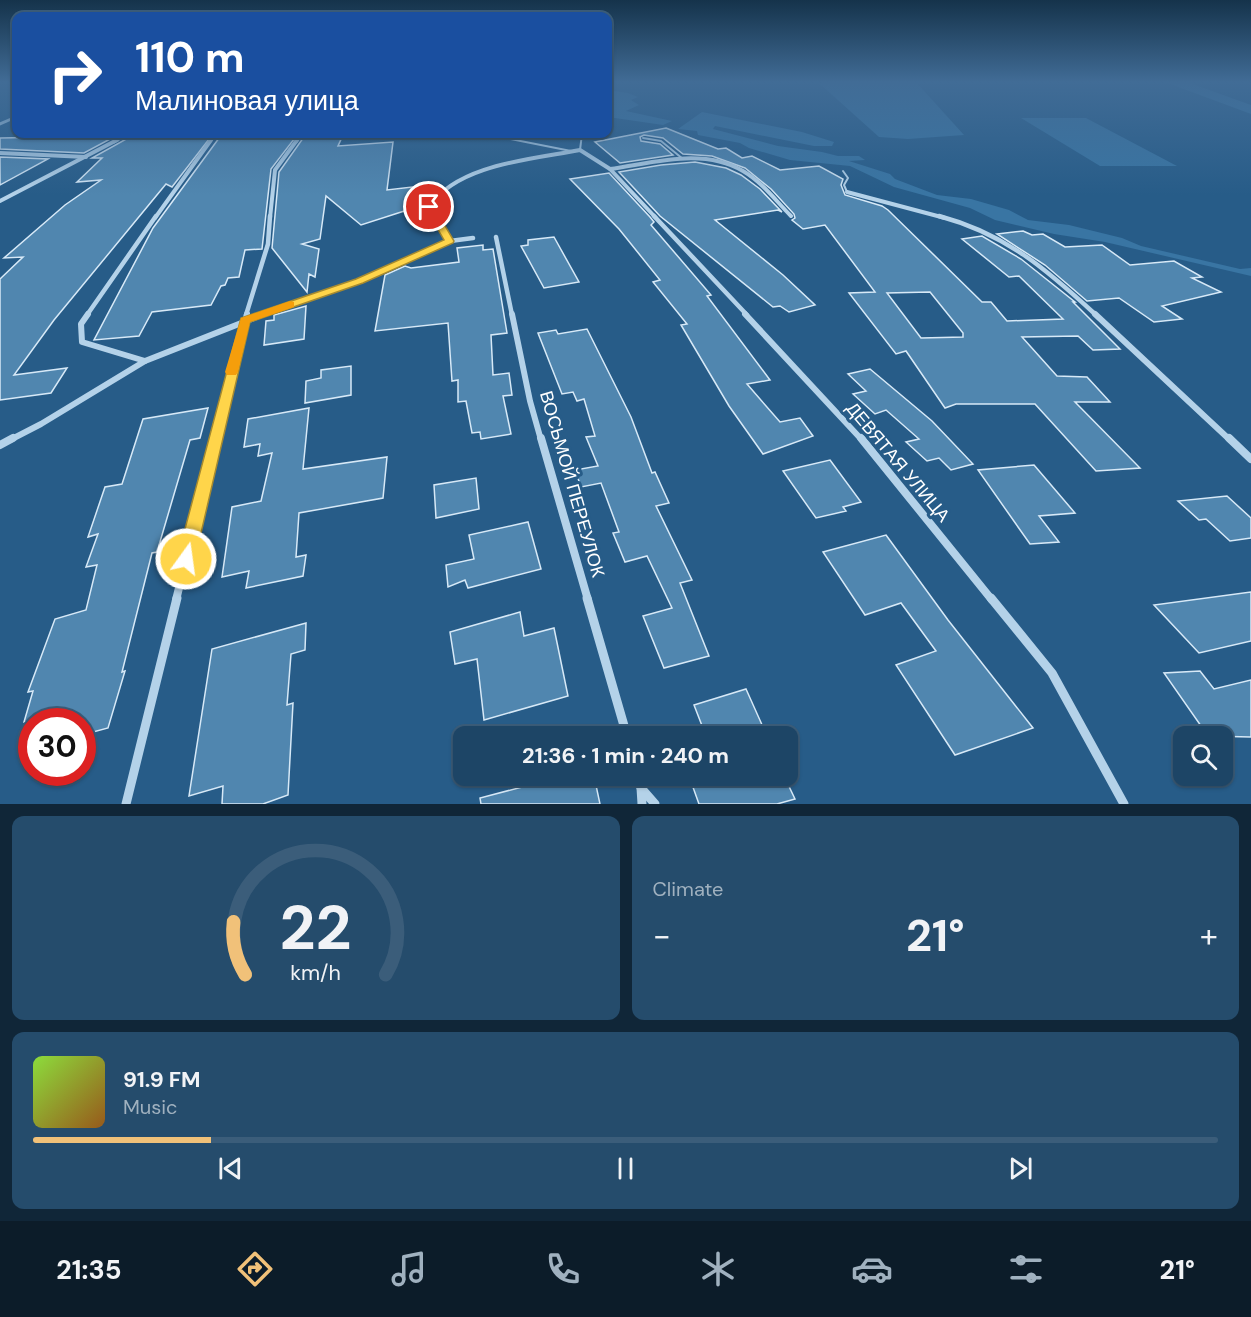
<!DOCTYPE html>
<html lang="en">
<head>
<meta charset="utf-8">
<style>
  body { margin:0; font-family:"DM Sans",sans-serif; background:#254c6c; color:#f1f3f6; height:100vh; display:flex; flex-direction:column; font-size:22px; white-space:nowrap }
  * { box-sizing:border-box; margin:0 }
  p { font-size:20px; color:#a0b1bf }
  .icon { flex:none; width:33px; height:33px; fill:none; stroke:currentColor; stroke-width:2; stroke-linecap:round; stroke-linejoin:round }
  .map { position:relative; height:804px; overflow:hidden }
  .drawer { display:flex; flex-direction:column; gap:12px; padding:12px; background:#102638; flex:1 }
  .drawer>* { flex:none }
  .top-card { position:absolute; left:12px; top:12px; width:600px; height:126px; border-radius:12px; box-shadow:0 2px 4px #0004,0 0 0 2px #3b5d7a; background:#1a4fa0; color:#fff; overflow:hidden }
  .fabs { position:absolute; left:1173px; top:726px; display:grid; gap:12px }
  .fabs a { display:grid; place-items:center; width:60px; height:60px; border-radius:12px; background:#1d4566; box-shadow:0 2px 4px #0004,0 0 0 2px #3b5d7a; font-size:30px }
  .speed { position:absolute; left:18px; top:708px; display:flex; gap:12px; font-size:30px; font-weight:700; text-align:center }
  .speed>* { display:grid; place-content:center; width:78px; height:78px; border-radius:50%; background:#1d4566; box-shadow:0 2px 4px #0004,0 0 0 2px #3b5d7a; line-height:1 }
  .speed .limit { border:9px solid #d22; background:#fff; color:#111 }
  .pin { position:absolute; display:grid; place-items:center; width:51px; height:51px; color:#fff; margin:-26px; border:3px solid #fff; border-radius:50%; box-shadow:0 2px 6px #0007 }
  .me { position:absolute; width:66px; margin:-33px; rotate:14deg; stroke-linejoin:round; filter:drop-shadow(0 0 4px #0008) }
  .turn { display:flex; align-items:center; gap:21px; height:126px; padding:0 24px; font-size:27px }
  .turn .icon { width:78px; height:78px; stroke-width:2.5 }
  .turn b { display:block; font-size:42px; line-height:51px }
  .big { font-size:45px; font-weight:700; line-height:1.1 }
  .drawer .widget { flex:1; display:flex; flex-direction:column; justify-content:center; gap:9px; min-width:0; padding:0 21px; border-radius:12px; background:#254c6c }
  .drawer .dial { align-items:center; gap:0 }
  .dial svg { height:156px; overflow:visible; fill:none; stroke:#3b5d7a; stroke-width:7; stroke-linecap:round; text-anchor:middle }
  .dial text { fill:#f1f3f6; stroke:none }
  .song { display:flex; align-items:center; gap:18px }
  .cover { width:72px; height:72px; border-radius:9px; background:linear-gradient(135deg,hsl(90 70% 55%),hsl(30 70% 35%)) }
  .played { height:6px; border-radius:3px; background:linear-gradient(90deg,#f1c179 15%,#3b5d7a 15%) }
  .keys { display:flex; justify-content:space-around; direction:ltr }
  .heat { display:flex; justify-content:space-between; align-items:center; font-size:33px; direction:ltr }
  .drawer .tiles { flex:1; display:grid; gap:12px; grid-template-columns:1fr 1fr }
  .widget:last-child { grid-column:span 2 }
  .trip { position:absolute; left:453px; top:726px; width:345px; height:60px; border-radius:12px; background:#1d4566; box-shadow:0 2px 4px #0004,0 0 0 2px #3b5d7a; font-weight:700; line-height:60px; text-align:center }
  .tabs { display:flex; height:96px; justify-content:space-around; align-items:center; background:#0c1c29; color:#a0b1bf }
  .tabs .icon { width:42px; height:42px }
  .tabs .current { color:#f1c179 }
  .tabs b { font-size:27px; color:#f1f3f6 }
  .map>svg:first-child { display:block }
  .green { fill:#3975a3 }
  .building { fill:#5086af; stroke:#d7e9f7; stroke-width:1.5; fill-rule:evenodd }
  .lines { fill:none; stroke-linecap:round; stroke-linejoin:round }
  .service { stroke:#b4d2e9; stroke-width:2 }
  .minor-far5 { stroke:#b4d2e9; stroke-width:3 }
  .minor-far4 { stroke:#b4d2e9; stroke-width:4 }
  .minor-far3 { stroke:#b4d2e9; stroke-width:4.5 }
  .minor-far2 { stroke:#b4d2e9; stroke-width:6 }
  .minor-far1 { stroke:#b4d2e9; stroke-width:8 }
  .minor { stroke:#b4d2e9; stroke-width:9 }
  .route { fill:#ffd54a; stroke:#a68a30; stroke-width:1.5 }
  .slow { fill:#f59e0b }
  .labels { text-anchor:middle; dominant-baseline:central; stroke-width:6; stroke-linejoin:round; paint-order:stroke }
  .street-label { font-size:18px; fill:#fff; stroke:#275c88 }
</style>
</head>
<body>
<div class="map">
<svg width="1251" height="804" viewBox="0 0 1251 804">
  <rect width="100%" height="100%" fill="#275c88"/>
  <g class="green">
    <polygon points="823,82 916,82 964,135 908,139 879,137 820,84"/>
    <polygon points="1165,82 1187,82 1251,105 1251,114"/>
    <polygon points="608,90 628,93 638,97 631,100 639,105 626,111 672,121 663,125 608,117"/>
    <polygon points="702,112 802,132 834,142 832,146 814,146 715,126 713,129 778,146 822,152 838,156 859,156 865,160 849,161 890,174 895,179 937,195 971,199 1009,210 1028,220 1069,225 1122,238 1141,246 1240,269 1251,268 1251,276 1105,242 1054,234 995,220 970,208 894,187 850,166 790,160 749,148 740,143 698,135 697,131 678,129"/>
    <polygon points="1021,118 1086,118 1177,166 1100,166"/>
  </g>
  <g class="building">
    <path d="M 666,128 L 718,149 L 726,148 L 742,158 L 752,156 L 780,170 L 819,166 L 843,179 L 841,185 L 845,195 L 882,206 L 888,210 L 982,302 L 991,302 L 1007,321 L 1063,319 L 1019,276 L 1009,277 L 962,239 L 982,236 L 1021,259 L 1075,302 L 1073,302 L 1120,349 L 1093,350 L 1078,336 L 1022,337 L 1057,376 L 1087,377 L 1110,402 L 1075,402 L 1140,468 L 1096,471 L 1035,404 L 956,404 L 945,408 L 906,351 L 896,354 L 849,293 L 875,292 L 825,225 L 803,229 L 792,220 L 795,218 L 794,214 L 771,189 L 745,168 L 712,156 L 683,154 L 663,138 L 644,135 L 640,137 L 641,141 L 660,144 L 673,155 L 620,163 L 595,142 ZM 930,292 L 963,333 L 963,337 L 921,338 L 887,293 Z"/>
    <polygon points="151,134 213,134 172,187 166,184 54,320 14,375 67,368 51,393 0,400 0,279 23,257 4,258 65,205 101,180 77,182 102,158 92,158 128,138 145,138"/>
    <polygon points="222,134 248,134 246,138 298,134 271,169 262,249 245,250 239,277 228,278 225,285 221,286 211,305 152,312 139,336 94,340 153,228"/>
    <polygon points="306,134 340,134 339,136 343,135 338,146 393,142 387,190 438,184 440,189 426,204 361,225 326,196 320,239 302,244 319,249 315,277 309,274 307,292 272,248 279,172"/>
    <polygon points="53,137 48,139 112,138 84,153 0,149 0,138"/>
    <polygon points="0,157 48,159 0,185"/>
    <polygon points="695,162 726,168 741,175 760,189 782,212 778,210 715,220 783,275 815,305 789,312 780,306 773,307 660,216 619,172 661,165"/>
    <polygon points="609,173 650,217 654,222 651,225 711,295 707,296 770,380 747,384 780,422 800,418 813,436 763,454 729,406 681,325 687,324 653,282 660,280 619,229 570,179"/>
    <polygon points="1023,231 1032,235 1043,234 1065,247 1102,245 1130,265 1174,261 1202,277 1192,278 1221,292 1162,306 1182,319 1154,322 1119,298 1087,301 1045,265 997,234"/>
    <polygon points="554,237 579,282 544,288 521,246 528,245 528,240"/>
    <polygon points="483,245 483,250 493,249 507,333 491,335 493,375 509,373 512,395 503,396 511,434 481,439 480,432 472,433 466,401 458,402 458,380 452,381 448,323 375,331 385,275 405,266 411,268 459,262 457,248"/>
    <polygon points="306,306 304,339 264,345 266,321 274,320 274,315"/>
    <polygon points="587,329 631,417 652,473 655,472 669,503 656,506 692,580 680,583 709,656 664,668 643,616 672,608 647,556 625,562 613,533 619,532 601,483 581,487 575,470 598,466 586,437 595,436 584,399 577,401 573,392 562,394 538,333 556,330 558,334"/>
    <polygon points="351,366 351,395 305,403 306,381 321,378 321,370"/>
    <polygon points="870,369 932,421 973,464 951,470 939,458 927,461 906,442 919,439 886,410 875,414 853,394 866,391 848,374"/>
    <polygon points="208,408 200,438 190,440 157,552 152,553 122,672 125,671 108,728 82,735 82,722 24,722 33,691 28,692 55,619 86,610 97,565 86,567 98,534 88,537 105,487 122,484 143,419"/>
    <polygon points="309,408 303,469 387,457 383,498 299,513 296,557 306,555 303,576 246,588 249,571 222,577 232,507 261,501 272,453 258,456 260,444 244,447 248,419"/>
    <polygon points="830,460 861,502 843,507 846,511 816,518 783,471"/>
    <polygon points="1034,465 1075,513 1039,516 1059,542 1030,544 978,470"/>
    <polygon points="476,478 479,509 436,518 434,485"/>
    <polygon points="1227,496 1251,518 1251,538 1230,541 1206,519 1199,520 1178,501"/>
    <polygon points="528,522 541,569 468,588 465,580 448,587 446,565 474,559 469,535"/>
    <polygon points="886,535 948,620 1033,728 955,755 896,665 936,651 901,603 865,615 823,552"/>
    <polygon points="1251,592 1251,641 1199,653 1154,605"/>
    <polygon points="520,612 524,636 554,628 568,696 484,720 477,659 455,664 450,632"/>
    <polygon points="306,623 305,650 291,654 287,705 293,703 288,795 263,804 222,804 223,786 189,796 212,649"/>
    <polygon points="1200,671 1214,689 1251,680 1251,737 1208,736 1164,673"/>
    <polygon points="746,689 767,736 706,736 694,705"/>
    <polygon points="564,776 594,776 600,804 481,804 480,798"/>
    <polygon points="689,776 784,776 795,799 777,804 699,804"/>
  </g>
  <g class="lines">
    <g class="service">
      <polyline points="432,134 501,137 571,151"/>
      <polyline points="643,138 661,141 683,159"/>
      <polyline points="580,150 582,134"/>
      <polyline points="843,171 848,178 844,185 847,192"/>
    </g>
    <g class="minor-far5">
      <polyline points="0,124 16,117"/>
      <polyline points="114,142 128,134"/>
      <polyline points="209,142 218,134"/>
      <polyline points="296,142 302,134"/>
    </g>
    <g class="minor-far4">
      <polyline points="0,153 86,157"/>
      <path d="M 610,169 C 653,163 703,147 743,171 C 762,182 776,201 791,216"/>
      <polyline points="847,192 945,218"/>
      <polyline points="0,201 117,140"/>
      <polyline points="155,218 211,140"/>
      <polyline points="270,218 275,170 297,140"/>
      <path d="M 436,218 L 429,207 C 457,164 533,159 580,150 L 610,169 L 656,218"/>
    </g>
    <g class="minor-far3">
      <polyline points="435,216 450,241"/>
      <polyline points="654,216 747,315"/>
      <path d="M 939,216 C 1006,234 1046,269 1096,315"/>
      <polyline points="496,237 512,315"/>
      <polyline points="87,315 156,216"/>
      <polyline points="246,315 268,244 270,216"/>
      <polyline points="259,315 359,281 450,241 473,238"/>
    </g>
    <g class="minor-far2">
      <polyline points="512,314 530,401 541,440"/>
      <polyline points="745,314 862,440"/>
      <polyline points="1095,314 1230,440"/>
      <polyline points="145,361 264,314"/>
      <polyline points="10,440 41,424 145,361 82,342 81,324 88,314"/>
      <polyline points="216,440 247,314"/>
    </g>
    <g class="minor-far1">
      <polyline points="541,438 588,600"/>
      <polyline points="861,438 992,600"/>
      <polyline points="1229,438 1251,459"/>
      <polyline points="0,445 13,438"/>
      <polyline points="176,600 216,438"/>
    </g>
    <g class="minor">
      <polyline points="587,598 627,736"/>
      <polyline points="991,598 1052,673 1124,804"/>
      <polyline points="638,776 641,788 655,804"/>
      <polyline points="641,788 642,804"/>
      <polyline points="126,804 177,598"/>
    </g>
  </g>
  <linearGradient id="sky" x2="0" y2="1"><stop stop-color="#15334b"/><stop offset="0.42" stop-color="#416c96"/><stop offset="1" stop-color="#416c96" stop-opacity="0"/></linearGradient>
  <rect width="1251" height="195" fill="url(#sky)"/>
  <polygon class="route" points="429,204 434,207 454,241 453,243 363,283 250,322 195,559 193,564 186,566 180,564 177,559 241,318 356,279 444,240 425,207"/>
  <polygon class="slow" points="290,301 294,302 294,307 250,322 238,372 236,375 227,375 225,372 241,318"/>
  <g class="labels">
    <g class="street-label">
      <text transform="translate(898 462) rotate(50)">ДЕВЯТАЯ УЛИЦА</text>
      <text transform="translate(572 484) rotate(74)">ВОСЬМОЙ ПЕРЕУЛОК</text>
    </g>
  </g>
</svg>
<div class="fabs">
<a><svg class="icon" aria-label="search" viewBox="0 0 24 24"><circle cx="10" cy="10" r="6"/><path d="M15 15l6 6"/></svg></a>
</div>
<div class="speed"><div class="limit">30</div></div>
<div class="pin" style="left:429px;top:207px;background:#d93025"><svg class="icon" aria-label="arrive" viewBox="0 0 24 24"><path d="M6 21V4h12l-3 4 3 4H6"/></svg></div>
<svg class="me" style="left:186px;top:559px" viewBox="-20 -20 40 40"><circle r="17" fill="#ffd54a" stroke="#fff" stroke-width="3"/><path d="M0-11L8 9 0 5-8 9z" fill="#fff"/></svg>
<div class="trip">21:36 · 1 min · 240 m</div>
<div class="top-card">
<div class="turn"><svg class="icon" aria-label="right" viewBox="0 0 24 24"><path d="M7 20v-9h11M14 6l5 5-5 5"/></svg><div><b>110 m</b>Малиновая улица</div></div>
</div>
</div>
<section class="drawer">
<div class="tiles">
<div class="widget dial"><svg viewBox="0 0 100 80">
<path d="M14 69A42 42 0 1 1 86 69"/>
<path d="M14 69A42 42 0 0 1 8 42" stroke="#f1c179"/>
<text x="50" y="56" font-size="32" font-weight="700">22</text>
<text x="50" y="72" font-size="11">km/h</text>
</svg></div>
<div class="widget"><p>Climate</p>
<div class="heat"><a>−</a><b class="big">21°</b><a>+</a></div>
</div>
<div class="widget">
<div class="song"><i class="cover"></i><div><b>91.9 FM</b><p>Music</p></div></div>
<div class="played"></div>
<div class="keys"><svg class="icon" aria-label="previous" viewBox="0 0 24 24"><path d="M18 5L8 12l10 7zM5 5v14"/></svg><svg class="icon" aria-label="pause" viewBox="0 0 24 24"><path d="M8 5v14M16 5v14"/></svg><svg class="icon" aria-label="next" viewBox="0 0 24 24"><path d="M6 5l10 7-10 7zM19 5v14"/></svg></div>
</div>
</div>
</section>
<nav class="tabs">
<b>21:35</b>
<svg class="icon current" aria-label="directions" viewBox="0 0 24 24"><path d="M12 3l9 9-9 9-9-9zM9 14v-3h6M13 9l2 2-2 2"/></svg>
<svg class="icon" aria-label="music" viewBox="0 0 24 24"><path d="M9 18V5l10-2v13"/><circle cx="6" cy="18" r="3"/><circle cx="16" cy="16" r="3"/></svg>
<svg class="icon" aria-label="phone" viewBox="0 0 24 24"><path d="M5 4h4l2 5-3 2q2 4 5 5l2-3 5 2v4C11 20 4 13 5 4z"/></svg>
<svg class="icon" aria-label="climate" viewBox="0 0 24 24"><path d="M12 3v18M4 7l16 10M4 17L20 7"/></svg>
<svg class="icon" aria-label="car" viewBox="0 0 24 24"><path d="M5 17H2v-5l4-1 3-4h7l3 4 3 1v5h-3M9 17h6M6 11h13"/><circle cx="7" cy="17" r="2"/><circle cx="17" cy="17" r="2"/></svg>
<svg class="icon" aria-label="filters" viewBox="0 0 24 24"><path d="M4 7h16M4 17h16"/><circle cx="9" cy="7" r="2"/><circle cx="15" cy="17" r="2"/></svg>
<b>21°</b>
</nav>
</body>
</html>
